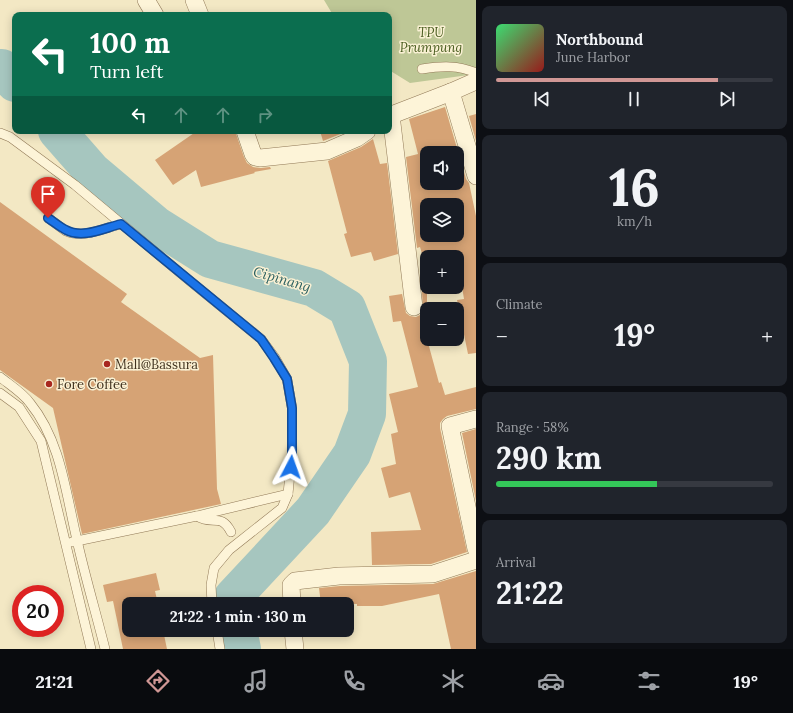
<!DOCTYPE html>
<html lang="en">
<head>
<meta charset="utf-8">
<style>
  body { margin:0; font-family:Lora,serif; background:#20242c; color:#f1f3f6; height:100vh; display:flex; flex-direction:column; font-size:15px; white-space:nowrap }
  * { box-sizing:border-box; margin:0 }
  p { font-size:13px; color:#9ea1a6 }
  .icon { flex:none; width:22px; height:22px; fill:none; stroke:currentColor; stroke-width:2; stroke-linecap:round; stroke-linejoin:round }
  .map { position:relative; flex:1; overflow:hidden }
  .sheet { display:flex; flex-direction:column; gap:6px; padding:6px; background:#0d0f14; width:317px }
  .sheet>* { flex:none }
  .hud { position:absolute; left:12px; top:12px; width:380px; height:122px; border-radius:8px; box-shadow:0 2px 10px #0003; background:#0b6e4f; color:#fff; overflow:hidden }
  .controls { position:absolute; left:420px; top:146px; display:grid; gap:8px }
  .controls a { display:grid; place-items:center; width:44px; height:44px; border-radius:8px; background:#171b24; box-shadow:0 2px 10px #0003; font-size:20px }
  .speed { position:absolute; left:12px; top:585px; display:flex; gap:8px; font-size:20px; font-weight:700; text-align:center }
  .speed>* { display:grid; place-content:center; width:52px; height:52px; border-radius:50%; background:#171b24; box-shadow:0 2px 10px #0003; line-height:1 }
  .speed .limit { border:6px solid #d22; background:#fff; color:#111 }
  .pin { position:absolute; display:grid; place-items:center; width:34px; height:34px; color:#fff; margin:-41px -17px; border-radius:50% 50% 50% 0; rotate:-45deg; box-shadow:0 0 4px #0007 }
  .pin .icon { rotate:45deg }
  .me { position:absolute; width:44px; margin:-22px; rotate:4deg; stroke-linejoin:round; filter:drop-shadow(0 0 3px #0008) }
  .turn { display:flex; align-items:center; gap:14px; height:84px; padding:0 12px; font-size:18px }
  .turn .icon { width:52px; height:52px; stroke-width:2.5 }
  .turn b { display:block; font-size:28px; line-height:34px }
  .lanes { display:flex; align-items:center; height:38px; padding:0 12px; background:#0003; justify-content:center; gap:20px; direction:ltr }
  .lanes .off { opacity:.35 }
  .big { font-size:30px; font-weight:700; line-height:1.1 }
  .sheet .widget { flex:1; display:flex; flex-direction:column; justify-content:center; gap:6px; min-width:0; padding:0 14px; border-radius:8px; background:#20242c }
  .sheet .dial { align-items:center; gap:0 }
  .dial b { font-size:52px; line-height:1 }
  .song { display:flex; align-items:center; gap:12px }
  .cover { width:48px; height:48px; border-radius:6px; background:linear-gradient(135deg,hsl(140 70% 55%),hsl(0 70% 35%)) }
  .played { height:4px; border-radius:2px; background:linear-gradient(90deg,#d09795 80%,#363941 80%) }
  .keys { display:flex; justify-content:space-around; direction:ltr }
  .heat { display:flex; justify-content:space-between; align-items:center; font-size:22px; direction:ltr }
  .charge { height:6px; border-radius:3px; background:linear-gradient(90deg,#34c759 58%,#363941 0) }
  .trip { position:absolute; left:122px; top:597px; width:232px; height:40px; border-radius:8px; background:#171b24; box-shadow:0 2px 10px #0003; font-weight:700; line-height:40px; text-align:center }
  .menu { display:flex; height:64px; justify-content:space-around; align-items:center; background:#090b0e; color:#9ea1a6 }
  .menu .icon { width:28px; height:28px }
  .menu .on { color:#d09795 }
  .menu b { font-size:18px; color:#f1f3f6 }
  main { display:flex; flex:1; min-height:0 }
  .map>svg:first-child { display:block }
  .cemetery { fill:#bec796 }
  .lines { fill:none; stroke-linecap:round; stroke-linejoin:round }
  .river { stroke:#a6c6bf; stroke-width:38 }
  .building { fill:#d6a375; fill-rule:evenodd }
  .service-casing { stroke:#917957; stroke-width:10 }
  .minor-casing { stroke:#917957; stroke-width:18 }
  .service { stroke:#fdf4d8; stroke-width:9 }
  .minor { stroke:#fdf4d8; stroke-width:17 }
  .route-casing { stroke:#114b97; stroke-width:10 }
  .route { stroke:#1a73e8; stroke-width:7 }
  .poi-dot { fill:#a8271f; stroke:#faf1d4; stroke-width:1.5 }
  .labels { text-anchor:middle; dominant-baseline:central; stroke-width:3; stroke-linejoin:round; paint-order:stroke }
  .park-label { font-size:13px; font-style:italic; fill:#4b5e21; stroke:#faf1d4 }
  .poi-label { font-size:13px; fill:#3f301d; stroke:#faf1d4; text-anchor:start }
  .water-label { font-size:14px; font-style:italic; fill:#2b6060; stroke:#faf1d4 }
</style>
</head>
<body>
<main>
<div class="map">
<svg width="476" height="649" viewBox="0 0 476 649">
  <rect width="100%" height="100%" fill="#f3e8c4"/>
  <polygon class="cemetery" points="324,0 476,0 476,74 410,83 389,70 389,15 333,15"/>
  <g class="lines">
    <g class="river">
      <polyline points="0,68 2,68 15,83"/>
      <polyline points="57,131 92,171 156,225 210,259 314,288 347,308 368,361 367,414 352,454 313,511 233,597 234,604"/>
      <polyline points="238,630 242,649"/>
    </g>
  </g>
  <g class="building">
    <path d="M 445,107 L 466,179 L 469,183 L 476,216 L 476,353 L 468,354 L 457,300 L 464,299 L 457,257 L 423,257 L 420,247 L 417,248 L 406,157 L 418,154 L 409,119 ZM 427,153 L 457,153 L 457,183 L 427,183 ZM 427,205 L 457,205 L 457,235 L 427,235 Z"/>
    <polygon points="476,114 476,141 469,116"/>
    <polygon points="197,131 235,131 244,157 247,163 253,167 261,168 270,167 271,169 254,172 255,173 201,187 196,170 173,185 155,160"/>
    <polygon points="320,131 348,131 323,141"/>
    <polygon points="373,139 380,164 387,163 398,254 374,261 371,252 351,257 344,234 347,233 328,161 361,147"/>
    <polygon points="0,202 127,294 121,302 200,358 213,355 217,489 221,504 82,534 53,408 0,370"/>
    <polygon points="427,290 427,339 439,383 441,382 445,395 476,387 476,409 447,416 443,419 440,423 440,428 467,552 431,564 372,565 371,532 421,530 410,492 389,498 381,468 396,464 391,434 398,432 389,394 418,387 401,321 393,322 389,296 402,294 406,313 410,316 416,317 420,315 423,311 422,291"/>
    <polygon points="476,429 476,501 462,433"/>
    <polygon points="476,571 476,649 451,649 439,594 382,606 357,606 357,604 321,604 319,588 340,586 433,584"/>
    <polygon points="156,573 160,590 155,591 158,604 129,604 129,630 163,630 167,649 123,649 113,601 107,602 103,585"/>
  </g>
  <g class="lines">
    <defs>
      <g id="service">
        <path d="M 422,69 C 441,66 459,65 476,73"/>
        <polyline points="0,133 10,137 75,185 190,281 261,339 275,358 287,379 292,408 292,453 288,494 282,508 229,550 214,568 211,585 212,604"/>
        <path d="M 48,218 C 54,222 60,227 66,231 C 83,239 104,228 121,224"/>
        <path d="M 0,377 C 10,385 23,393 30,403 C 61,441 66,494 77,540 C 85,576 96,613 105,649"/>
        <polyline points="0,393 19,407 41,441 91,649"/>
        <path d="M 197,516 C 212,526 221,512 231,532"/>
        <polyline points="72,542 197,516 288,494"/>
        <polyline points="217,630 220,649"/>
      </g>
      <g id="minor">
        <polyline points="146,0 155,15"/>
        <polyline points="194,0 200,15"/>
        <polyline points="451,92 476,176"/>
        <polyline points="391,115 414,307"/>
        <polyline points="389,116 451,92 476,81"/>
        <polyline points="245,131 253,154 255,157 260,158 327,151 357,138 367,131"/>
        <polyline points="476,419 450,426 476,549"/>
        <polyline points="292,604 291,585 295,581 339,576 433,574 476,560"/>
        <polyline points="293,630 295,649"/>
      </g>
    </defs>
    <use href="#service" class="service-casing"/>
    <use href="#minor" class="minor-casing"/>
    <use href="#service" class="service"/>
    <use href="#minor" class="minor"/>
  </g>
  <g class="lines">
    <defs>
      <path id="route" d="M 48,218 C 54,222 60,227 66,230 C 83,239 104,228 121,224 L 261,339 L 274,358 L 287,379 L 292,408 L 292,453 L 291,467"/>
    </defs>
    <use href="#route" class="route-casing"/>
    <use href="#route" class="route"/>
  </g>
  <g class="poi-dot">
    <circle cx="107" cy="364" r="4"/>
    <circle cx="49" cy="384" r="4"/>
  </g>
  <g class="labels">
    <g class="park-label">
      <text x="431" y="32">TPU<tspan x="431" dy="15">Prumpung</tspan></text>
    </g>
    <g class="poi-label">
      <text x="115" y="364">Mall@Bassura</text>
      <text x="57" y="384">Fore Coffee</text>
    </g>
    <g class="water-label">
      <text transform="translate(282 279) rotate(16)">Cipinang</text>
    </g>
  </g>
</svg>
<div class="controls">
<a><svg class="icon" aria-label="sound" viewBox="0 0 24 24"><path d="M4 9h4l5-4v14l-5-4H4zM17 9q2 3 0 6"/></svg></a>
<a><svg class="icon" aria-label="layers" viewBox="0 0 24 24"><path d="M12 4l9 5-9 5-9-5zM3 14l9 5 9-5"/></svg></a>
<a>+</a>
<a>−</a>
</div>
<div class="speed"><div class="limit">20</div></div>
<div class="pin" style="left:48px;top:218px;background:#d93025"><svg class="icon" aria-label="arrive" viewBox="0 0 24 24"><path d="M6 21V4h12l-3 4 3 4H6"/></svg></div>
<svg class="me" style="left:291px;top:467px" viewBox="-20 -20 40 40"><path d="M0-17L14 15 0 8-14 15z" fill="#1a73e8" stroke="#fff" stroke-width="4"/></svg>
<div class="trip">21:22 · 1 min · 130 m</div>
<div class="hud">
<div class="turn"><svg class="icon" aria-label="left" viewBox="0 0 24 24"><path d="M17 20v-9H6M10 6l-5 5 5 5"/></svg><div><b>100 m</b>Turn left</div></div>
<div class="lanes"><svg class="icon" aria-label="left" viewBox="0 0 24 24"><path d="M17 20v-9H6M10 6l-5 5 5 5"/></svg><svg class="icon off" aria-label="ahead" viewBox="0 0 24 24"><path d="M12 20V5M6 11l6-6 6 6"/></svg><svg class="icon off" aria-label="ahead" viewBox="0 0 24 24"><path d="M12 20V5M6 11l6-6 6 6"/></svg><svg class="icon off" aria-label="right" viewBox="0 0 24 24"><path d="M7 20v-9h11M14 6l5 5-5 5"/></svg></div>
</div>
</div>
<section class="sheet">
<div class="widget">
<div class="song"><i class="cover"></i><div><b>Northbound</b><p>June Harbor</p></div></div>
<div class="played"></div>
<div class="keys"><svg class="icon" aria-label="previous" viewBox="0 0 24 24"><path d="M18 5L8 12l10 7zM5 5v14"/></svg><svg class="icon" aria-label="pause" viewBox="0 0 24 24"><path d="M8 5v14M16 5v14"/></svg><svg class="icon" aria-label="next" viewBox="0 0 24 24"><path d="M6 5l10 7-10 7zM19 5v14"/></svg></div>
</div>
<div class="widget dial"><b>16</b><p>km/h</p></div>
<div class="widget"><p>Climate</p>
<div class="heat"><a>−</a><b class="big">19°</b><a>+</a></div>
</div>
<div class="widget"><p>Range · 58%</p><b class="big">290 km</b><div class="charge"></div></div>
<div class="widget"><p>Arrival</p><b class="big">21:22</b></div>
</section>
</main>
<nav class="menu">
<b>21:21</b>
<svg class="icon on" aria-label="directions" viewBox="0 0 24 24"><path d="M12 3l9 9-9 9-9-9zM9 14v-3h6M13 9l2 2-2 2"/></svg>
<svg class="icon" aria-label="music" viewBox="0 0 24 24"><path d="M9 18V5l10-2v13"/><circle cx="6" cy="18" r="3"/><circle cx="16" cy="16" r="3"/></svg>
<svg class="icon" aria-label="phone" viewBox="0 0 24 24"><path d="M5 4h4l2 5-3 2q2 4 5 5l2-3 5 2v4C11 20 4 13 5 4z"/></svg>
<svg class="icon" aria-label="climate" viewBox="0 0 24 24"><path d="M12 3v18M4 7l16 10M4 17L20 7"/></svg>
<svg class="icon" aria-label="car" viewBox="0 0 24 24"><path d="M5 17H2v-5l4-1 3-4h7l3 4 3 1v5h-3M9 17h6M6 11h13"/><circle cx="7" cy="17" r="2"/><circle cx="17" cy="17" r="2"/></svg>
<svg class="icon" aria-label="filters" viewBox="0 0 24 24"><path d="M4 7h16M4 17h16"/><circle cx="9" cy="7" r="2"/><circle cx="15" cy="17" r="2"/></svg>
<b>19°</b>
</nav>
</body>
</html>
